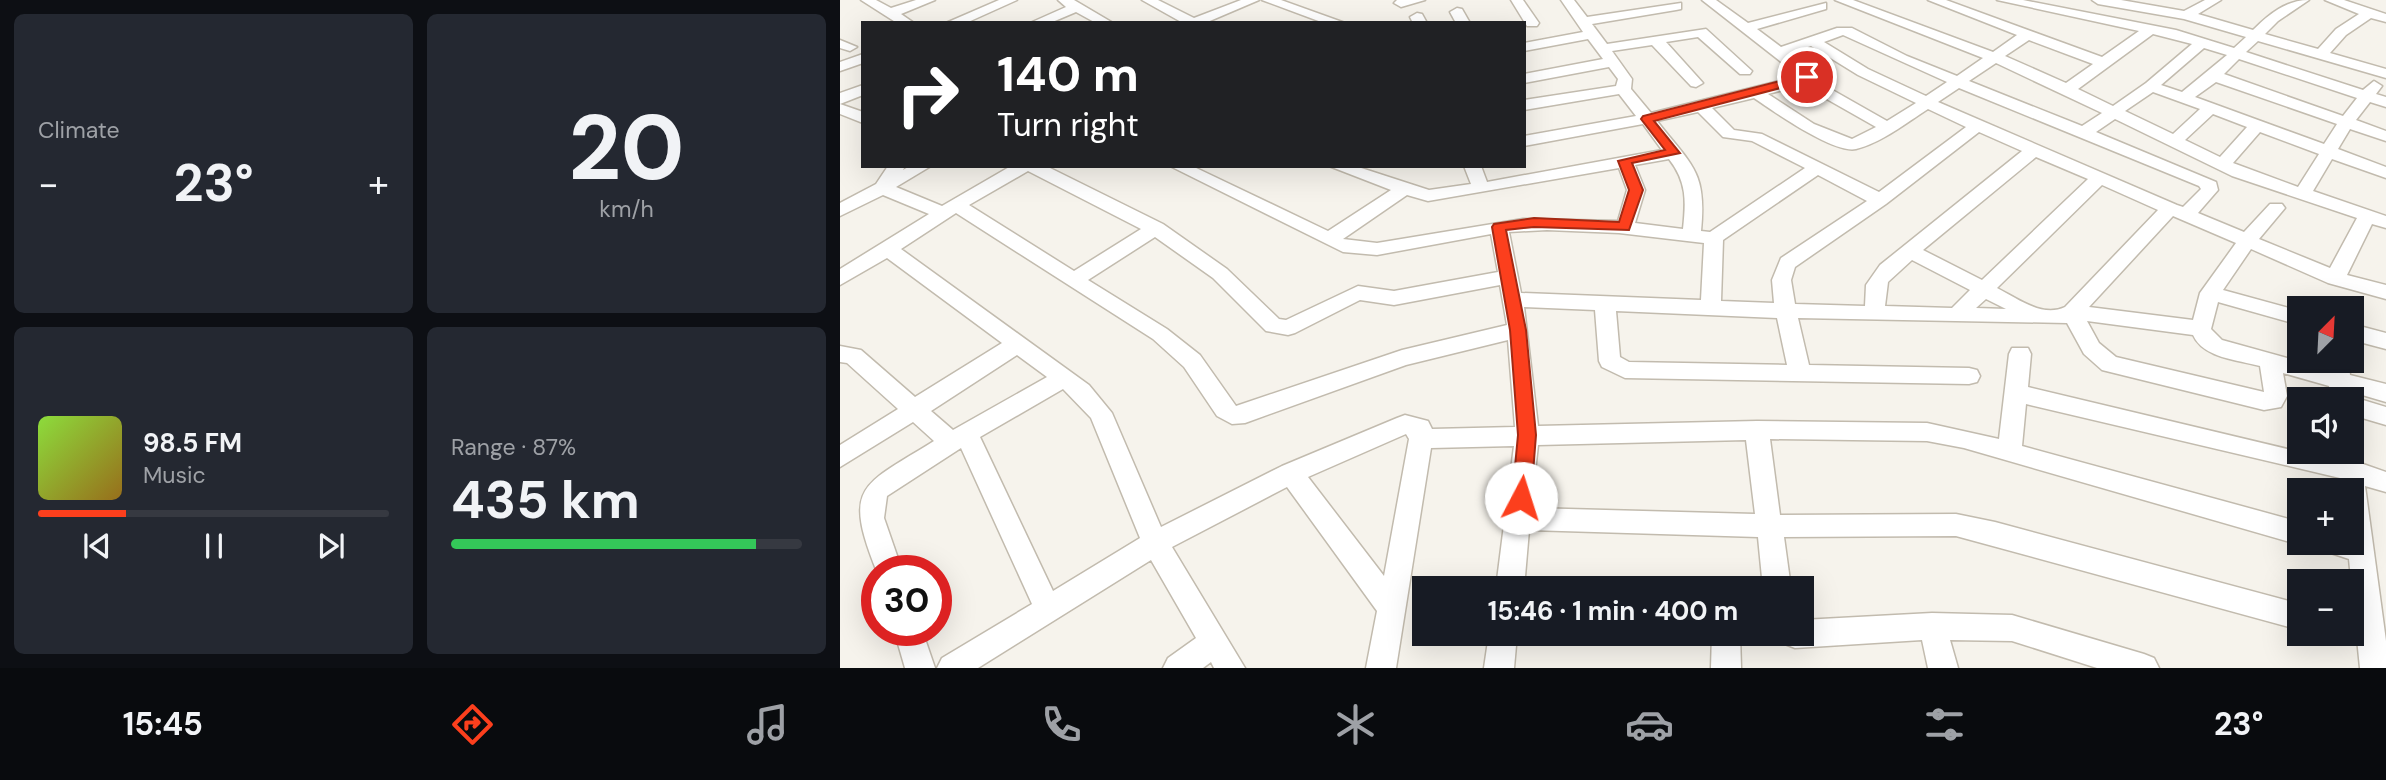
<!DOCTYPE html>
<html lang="en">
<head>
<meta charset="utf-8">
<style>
  body { margin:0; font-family:"DM Sans",sans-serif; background:#242831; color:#f1f3f6; height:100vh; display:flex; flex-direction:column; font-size:26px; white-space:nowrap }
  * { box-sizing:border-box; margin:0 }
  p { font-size:23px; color:#9ea1a6 }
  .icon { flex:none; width:38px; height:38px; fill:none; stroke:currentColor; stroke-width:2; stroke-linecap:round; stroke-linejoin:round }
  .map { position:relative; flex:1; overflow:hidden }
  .panel { display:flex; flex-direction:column; gap:14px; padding:14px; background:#0d0f14; width:840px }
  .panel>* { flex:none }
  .banner { position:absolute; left:21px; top:21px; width:665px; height:147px; border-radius:0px; box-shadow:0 7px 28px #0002; background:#202124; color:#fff; overflow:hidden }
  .needle { width:46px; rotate:24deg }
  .controls { position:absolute; left:1447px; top:296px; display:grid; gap:14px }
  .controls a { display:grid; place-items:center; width:77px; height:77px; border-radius:0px; background:#171b24; box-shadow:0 7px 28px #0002; font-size:35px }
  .speed { position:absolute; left:21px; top:555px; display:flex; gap:14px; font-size:35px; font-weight:700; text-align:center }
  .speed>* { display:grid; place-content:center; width:91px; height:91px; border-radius:50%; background:#171b24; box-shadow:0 7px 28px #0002; line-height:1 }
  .speed .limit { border:10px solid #d22; background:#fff; color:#111 }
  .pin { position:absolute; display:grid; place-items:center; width:60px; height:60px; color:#fff; margin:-30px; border:4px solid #fff; border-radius:50%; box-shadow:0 2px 7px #0007 }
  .me { position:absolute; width:77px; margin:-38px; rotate:5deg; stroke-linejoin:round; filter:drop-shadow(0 0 5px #0008) }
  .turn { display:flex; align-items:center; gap:24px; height:147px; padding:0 21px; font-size:32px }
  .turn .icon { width:91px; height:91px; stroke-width:2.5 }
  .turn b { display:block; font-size:49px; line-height:60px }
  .big { font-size:52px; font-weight:700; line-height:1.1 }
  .panel .card { flex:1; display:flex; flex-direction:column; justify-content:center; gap:10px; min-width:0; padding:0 24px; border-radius:10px; background:#242831 }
  .panel .dial { align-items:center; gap:0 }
  .dial b { font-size:91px; line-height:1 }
  .song { display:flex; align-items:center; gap:21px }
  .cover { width:84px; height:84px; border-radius:10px; background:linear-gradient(135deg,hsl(90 70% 55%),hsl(40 70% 35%)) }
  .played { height:7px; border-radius:4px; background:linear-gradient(90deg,#fc3f1d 25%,#363941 25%) }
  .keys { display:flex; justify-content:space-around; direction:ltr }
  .heat { display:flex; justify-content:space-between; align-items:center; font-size:38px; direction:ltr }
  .charge { height:10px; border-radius:5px; background:linear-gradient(90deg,#34c759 87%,#363941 0) }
  .panel .tiles { flex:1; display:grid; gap:14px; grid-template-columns:repeat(2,1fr) }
  .trip { position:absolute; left:572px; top:576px; width:402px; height:70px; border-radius:0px; background:#171b24; box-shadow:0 7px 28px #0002; font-weight:700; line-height:70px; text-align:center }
  .dock { display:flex; height:112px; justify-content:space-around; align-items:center; background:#090b0e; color:#9ea1a6 }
  .dock .icon { width:49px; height:49px }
  .dock .active { color:#fc3f1d }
  .dock b { font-size:32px; color:#f1f3f6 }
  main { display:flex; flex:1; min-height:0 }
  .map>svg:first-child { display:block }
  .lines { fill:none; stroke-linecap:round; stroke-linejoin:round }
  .street-casing { stroke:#c2bbae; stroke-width:3 }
  .street { fill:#fff; fill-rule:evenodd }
  .route { fill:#fc3f1d; stroke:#a42913; stroke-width:2 }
</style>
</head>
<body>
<main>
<section class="panel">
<div class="tiles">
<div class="card"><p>Climate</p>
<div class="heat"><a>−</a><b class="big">23°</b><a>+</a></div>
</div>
<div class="card dial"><b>20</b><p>km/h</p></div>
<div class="card">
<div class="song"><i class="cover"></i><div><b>98.5 FM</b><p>Music</p></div></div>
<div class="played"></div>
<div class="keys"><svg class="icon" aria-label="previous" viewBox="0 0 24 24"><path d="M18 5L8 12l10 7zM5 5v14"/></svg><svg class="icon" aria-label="pause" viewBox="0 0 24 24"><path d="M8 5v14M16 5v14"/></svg><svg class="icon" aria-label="next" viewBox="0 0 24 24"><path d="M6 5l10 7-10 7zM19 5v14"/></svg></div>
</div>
<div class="card"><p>Range · 87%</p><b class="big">435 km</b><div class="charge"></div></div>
</div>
</section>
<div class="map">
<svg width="1546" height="668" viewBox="0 0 1546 668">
  <rect width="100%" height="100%" fill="#f6f3ec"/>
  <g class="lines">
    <defs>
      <g id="street">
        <polygon points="21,0 36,0 51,8 76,0 95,0 61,14 74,23 57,23"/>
        <polygon points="159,0 177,0 126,23 106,23"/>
        <polygon points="218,0 234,0 273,23 256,23 236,12 210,23 190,23 226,7"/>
        <polygon points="302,0 318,0 354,18 401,0 419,0 365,23 343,23"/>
        <polygon points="422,0 441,0 505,23 484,23"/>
        <polygon points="557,0 585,0 561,7 554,3"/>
        <polygon points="671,0 683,0 699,23 697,26 687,26"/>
        <path d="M 721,0 L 734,0 L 747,17 L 841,3 L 841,9 L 836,10 L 752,24 L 767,44 L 866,29 L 912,71 L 910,74 L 900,74 L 858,37 L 826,42 L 863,83 L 856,87 L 851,86 L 812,45 L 772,51 L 792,79 L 791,89 L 811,113 L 959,76 L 862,0 L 876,0 L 908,23 L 986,3 L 986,9 L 917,29 L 941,47 L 997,28 L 1012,28 L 1067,56 L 1117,76 L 1143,58 L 995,0 L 1013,0 L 1153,52 L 1177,35 L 1088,0 L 1106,0 L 1262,57 L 1299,31 L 1157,0 L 1183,0 L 1336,30 L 1394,48 L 1406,37 L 1344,19 L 1258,4 L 1252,0 L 1281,0 L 1344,11 L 1365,0 L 1381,0 L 1358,14 L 1413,30 C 1429,14 1446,0 1469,0 L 1438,21 L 1425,34 L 1478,49 L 1496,29 L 1519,14 L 1485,0 L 1504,0 L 1546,14 L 1546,22 L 1531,18 L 1506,35 L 1490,53 L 1546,69 L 1546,78 L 1418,41 L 1406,52 L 1523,90 L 1534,81 L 1542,86 L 1536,94 L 1546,97 L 1546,107 L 1530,102 L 1516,120 L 1546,131 L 1546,141 L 1510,129 L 1498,149 L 1546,167 L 1546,178 L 1492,159 L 1473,191 L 1546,216 L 1546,228 L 1532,224 L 1507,275 L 1546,285 L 1546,299 L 1488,283 L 1411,249 L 1383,290 L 1460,311 L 1460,325 L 1378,302 L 1371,329 L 1382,340 L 1487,369 L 1486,360 L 1508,360 L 1510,375 L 1546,384 L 1546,402 L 1512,392 L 1513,397 L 1546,407 L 1546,425 L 1512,415 L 1512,399 L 1491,399 L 1489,386 L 1443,373 L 1447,396 L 1441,407 L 1424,410 L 1262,370 L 1244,354 L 1227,323 L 958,318 L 969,365 L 1129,368 L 1137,370 L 1140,376 L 1137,382 L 1129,384 L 785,378 L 762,367 L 759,361 L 755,310 L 684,307 L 698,426 L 917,421 L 1087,423 L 1159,439 L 1169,354 L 1172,348 L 1188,348 L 1191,354 L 1188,387 L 1460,452 L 1498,458 L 1497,452 L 1512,452 L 1512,443 L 1517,445 L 1523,464 L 1546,472 L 1546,492 L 1525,486 L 1546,641 L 1546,668 L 1520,668 L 1509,559 L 1482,550 L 1478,542 L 1512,542 L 1512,490 L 1501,490 L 1500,478 L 1186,404 L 1182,446 L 1460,522 L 1460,542 L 1468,542 L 1460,545 L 1124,448 L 1087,441 L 930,439 L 940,515 L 1116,514 L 1155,522 L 1460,604 L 1460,630 L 1116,536 L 944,537 L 951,588 L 923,588 L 918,537 L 689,530 L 684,588 L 656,588 L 674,446 L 591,448 L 556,668 L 526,668 L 537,611 L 447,487 L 332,547 L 405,668 L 374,668 L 371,662 L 363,668 L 323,668 L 328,658 L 356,638 L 311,560 L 138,668 L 97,668 L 102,658 L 192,604 L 121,448 L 47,496 L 44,518 L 62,570 L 37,572 C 2,485 22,486 94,441 L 73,422 L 0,467 L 0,445 L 58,409 L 7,363 L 0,362 L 0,346 L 21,350 L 75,397 L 162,343 L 47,258 L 0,285 L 0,269 L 89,214 L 43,195 L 0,216 L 0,203 L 36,184 L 48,166 L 65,166 L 63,170 L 70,166 L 91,166 L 56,187 L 102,206 L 171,166 L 206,166 L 323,224 L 387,269 L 439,319 L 446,320 L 518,286 L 554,291 L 658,272 L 651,234 L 537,255 L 503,252 L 330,166 L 352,166 L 488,231 L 551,190 L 489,166 L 515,166 L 589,190 L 631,184 L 624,166 L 641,166 L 647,182 L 822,150 L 803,124 L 684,146 L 684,136 L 796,116 L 779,94 L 684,110 L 684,100 L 776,86 L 778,79 L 769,67 L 684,83 L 684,74 L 763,59 L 748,39 L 684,51 L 684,43 L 743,32 ZM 1313,34 L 1352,44 L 1306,83 L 1273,106 L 1238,89 ZM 1003,35 L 1107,82 L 1086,96 L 1028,69 L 984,42 ZM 1189,40 L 1253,64 L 1226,83 L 1165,56 ZM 971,46 L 1018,75 L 1076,103 L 1047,121 L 973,79 L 971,68 L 950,53 ZM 1364,48 L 1387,55 L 1342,92 L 1321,85 ZM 1399,59 L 1517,98 L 1503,116 L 1384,74 ZM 1156,63 L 1262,113 L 1242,126 L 1129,81 ZM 1376,82 L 1497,124 L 1484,144 L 1355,97 ZM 962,85 L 1036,127 L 1012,139 L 974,124 L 928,94 ZM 1119,88 L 1359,186 L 1361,189 L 1343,207 L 1337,205 L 1098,102 ZM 1313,92 L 1360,109 L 1333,134 L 1285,111 ZM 914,98 C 933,111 994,154 1016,149 C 1041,143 1066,123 1088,109 L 1126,127 L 1039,192 L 922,134 L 894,130 L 872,108 ZM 858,112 L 883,137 L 912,141 L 965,168 L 870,232 L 861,231 C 867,171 852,166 817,121 ZM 1373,114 L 1407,127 L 1380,157 L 1345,140 ZM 1275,119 L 1392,176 L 1517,218 L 1490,268 L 1419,239 L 1445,208 L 1442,204 L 1430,204 L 1404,232 L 1358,213 L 1378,190 L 1376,182 L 1256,132 ZM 1139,132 L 1182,151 L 1040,265 L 1026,285 L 1025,306 L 955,304 L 951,280 L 955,267 L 1046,204 ZM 1420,132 L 1479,154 L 1458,187 L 1393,163 ZM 1196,157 L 1248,179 L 1142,280 L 1083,250 ZM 829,159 C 847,182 846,201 843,229 L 795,223 L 805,190 L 795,165 ZM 779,168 L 787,190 L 778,221 L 683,219 L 537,243 L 503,239 L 567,195 L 588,201 ZM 188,171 L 301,229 L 234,271 L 129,205 ZM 978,175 L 1027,201 L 941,258 L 932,280 L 934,303 L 881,301 L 883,240 ZM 1262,185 L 1318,210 L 1225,307 C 1202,318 1177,298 1157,288 ZM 116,213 L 313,339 L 344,367 L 377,416 L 392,424 L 405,423 L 566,365 L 668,340 L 675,427 L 592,429 L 588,421 L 565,415 L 557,418 L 442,466 L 321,527 L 272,413 L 249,385 L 61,249 ZM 1333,216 L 1396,243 L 1360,293 L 1353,320 L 1249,307 ZM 707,230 L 779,233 L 864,243 L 861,300 L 681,293 L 669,232 ZM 315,237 L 373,278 L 426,331 L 448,335 L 455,333 L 520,300 L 554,305 L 660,285 L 667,325 L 562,350 L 396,406 L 360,355 L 327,329 L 248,280 ZM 1072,260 L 1130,290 L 1112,308 L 1045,306 L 1048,282 ZM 1146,299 L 1166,309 L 1136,308 ZM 776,311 L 937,318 L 947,365 L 789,362 L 780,357 ZM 1247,321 L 1353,335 C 1363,358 1398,360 1420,366 L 1424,392 L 1276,357 L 1259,343 ZM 177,355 L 207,377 L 113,430 L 91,411 ZM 223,389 L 251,418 L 300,538 L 213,591 L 140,437 ZM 566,434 L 569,439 L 544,576 L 468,477 ZM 906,440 L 915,514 L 691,508 L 698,445 Z"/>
        <polygon points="617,8 622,9 630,23 616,23 610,12"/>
        <polygon points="577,13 582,14 587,23 573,23 570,17"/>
        <polygon points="0,40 17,47 10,51 0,48"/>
        <polygon points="23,54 23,63 0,71 0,62"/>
        <polygon points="23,85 23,95 0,104 0,93"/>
        <polygon points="0,104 23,112 23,123 0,114"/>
        <polygon points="1512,324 1546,333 1546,349 1512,340"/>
        <polygon points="1092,613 1172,615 1304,654 1314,658 1319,668 1257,668 1172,641 1110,640 1118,668 1088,668 1082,640 955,648 945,644 941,634 962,634 962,620"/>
        <polygon points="54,630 82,630 95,668 65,668"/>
        <polygon points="649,634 677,634 674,668 644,668"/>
        <polygon points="872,634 900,634 901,668 871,668"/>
      </g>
    </defs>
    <use href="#street" class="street-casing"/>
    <use href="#street" class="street"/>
  </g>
  <polygon class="route" points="967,74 973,77 971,80 814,121 840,153 792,163 803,190 789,230 694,227 666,230 686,330 696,435 691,498 688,503 675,503 672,498 678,435 670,330 652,227 654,224 694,218 779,222 789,190 778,161 825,150 801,119 803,116"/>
</svg>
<div class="controls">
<a><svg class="needle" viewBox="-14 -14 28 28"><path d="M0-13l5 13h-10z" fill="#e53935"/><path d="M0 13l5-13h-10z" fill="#9ea1a6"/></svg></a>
<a><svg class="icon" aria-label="sound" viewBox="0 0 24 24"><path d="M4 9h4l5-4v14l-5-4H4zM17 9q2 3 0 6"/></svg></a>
<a>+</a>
<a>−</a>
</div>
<div class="speed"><div class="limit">30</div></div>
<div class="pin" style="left:967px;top:77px;background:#d93025"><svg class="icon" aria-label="arrive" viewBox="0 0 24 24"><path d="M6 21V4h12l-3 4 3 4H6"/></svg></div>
<svg class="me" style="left:681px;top:498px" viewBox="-20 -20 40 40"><circle r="19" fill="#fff"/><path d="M0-13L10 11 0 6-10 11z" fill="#fc3f1d"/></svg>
<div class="trip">15:46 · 1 min · 400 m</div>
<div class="banner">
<div class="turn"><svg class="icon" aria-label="right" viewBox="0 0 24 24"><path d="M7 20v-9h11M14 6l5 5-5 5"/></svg><div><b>140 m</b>Turn right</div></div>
</div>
</div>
</main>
<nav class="dock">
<b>15:45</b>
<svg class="icon active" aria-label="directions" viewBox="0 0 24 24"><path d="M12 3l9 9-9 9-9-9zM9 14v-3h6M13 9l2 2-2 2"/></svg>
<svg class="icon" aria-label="music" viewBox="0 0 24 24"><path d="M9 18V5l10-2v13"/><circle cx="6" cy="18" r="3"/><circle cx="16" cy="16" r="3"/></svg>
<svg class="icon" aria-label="phone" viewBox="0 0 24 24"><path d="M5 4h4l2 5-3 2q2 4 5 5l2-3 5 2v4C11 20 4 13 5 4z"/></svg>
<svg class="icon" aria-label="climate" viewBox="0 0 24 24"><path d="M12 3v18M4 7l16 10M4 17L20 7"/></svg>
<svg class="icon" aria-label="car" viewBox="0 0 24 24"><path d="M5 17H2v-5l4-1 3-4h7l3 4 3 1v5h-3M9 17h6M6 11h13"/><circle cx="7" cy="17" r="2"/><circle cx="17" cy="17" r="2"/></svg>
<svg class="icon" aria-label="filters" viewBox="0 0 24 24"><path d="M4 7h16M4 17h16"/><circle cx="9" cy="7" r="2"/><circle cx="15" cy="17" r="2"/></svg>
<b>23°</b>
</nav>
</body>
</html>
